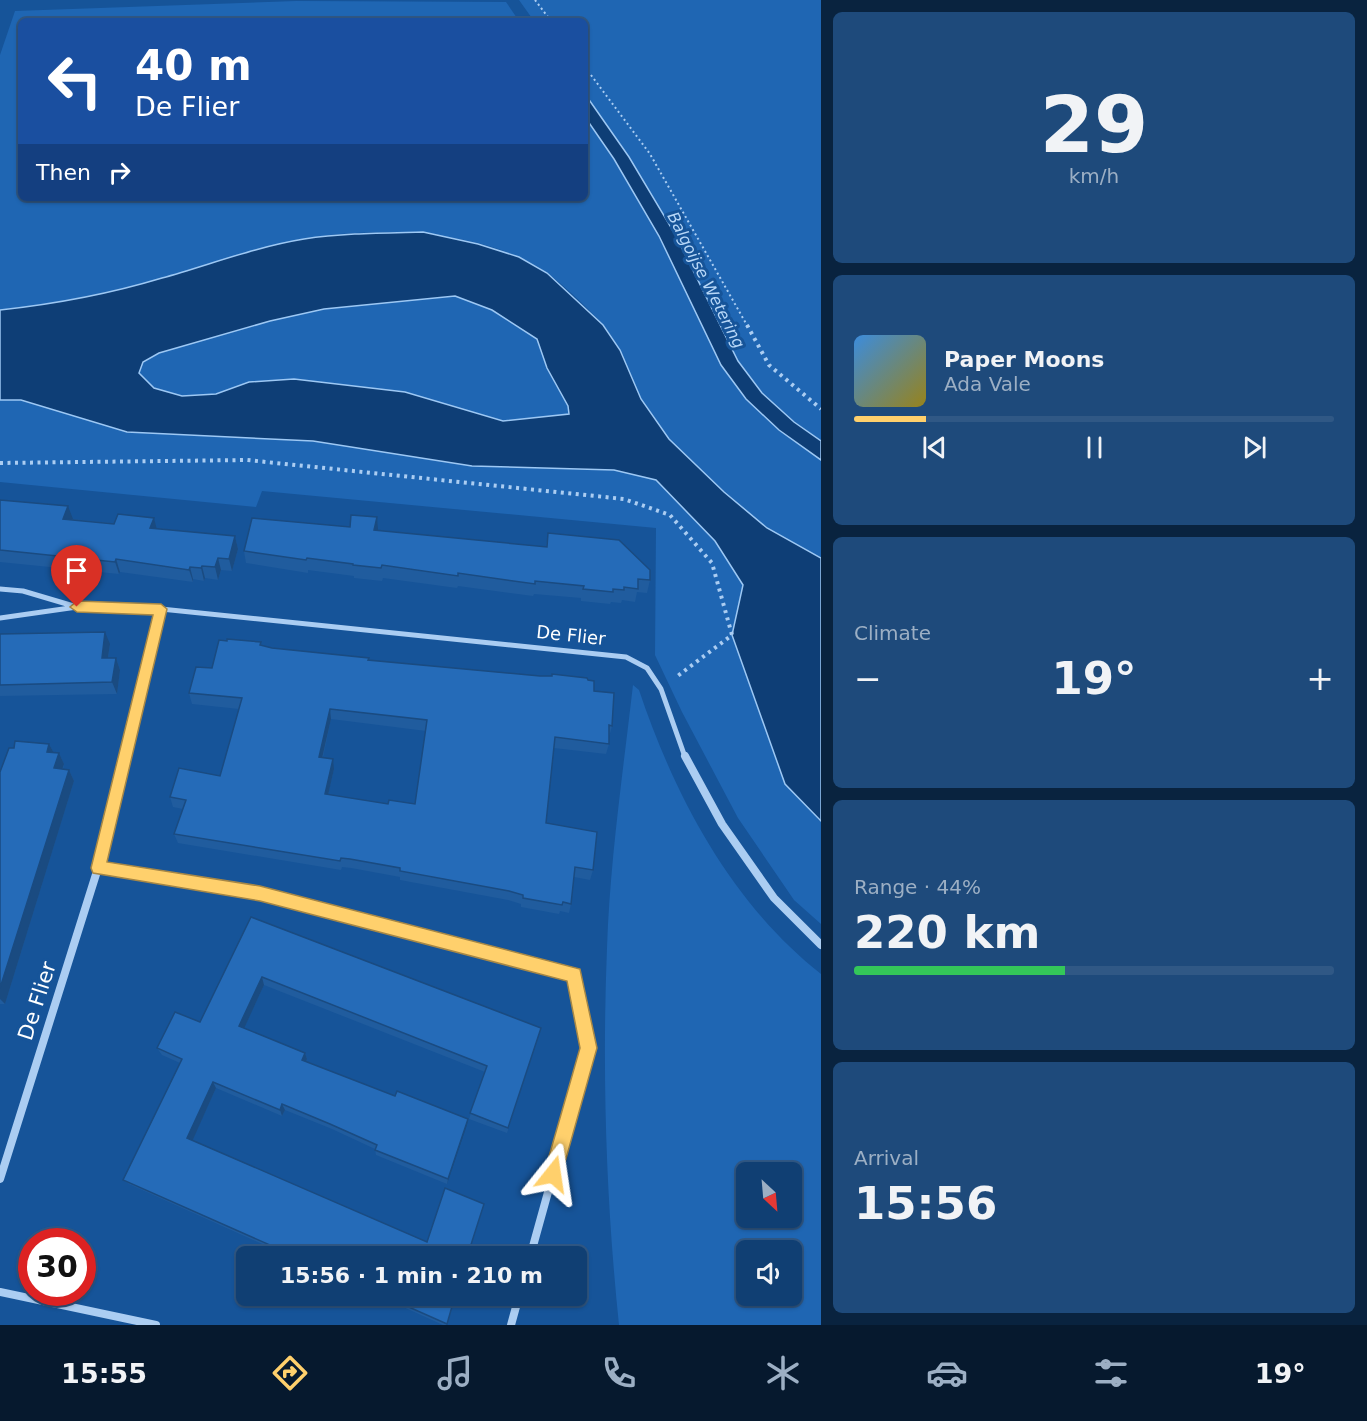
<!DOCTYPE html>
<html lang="en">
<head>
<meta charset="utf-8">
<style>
  body { margin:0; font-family:"DejaVu Sans",sans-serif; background:#1e4a7b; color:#f1f3f6; height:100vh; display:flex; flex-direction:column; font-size:22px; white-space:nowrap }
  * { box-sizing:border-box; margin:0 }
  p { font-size:20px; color:#9cafc4 }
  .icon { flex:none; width:33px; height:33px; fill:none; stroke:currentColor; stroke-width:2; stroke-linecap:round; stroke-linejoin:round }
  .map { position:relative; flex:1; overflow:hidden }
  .sheet { display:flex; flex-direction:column; gap:12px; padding:12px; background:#09233f; width:546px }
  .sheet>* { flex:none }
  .banner { position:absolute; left:18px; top:18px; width:570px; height:183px; border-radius:9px; box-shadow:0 2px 4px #0004,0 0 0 2px #305885; background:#1a4fa0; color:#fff; overflow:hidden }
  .needle { width:39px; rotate:154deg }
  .controls { position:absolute; left:736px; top:1162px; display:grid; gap:12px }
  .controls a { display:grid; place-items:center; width:66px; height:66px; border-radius:9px; background:#103f73; box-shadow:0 2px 4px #0004,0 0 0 2px #305885; font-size:30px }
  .speed { position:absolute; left:18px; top:1228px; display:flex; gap:12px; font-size:30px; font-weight:700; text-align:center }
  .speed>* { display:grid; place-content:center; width:78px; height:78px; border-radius:50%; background:#103f73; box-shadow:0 2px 4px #0004,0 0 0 2px #305885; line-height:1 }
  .speed .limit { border:9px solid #d22; background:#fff; color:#111 }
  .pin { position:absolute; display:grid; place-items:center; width:51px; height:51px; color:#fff; margin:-62px -26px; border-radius:50% 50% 50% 0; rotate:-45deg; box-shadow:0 0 6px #0007 }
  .pin .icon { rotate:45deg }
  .me { position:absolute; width:66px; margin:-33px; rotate:15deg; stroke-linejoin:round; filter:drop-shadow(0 0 4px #0008) }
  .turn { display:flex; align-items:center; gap:21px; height:126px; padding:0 18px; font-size:27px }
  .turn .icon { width:78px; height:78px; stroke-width:2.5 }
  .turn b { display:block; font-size:42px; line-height:51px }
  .then { display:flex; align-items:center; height:57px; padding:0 18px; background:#0003; gap:12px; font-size:22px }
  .big { font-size:45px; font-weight:700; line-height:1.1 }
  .sheet .card { flex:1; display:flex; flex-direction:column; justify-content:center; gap:9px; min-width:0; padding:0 21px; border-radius:9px; background:#1e4a7b }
  .sheet .dial { align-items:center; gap:0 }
  .dial b { font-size:78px; line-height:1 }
  .song { display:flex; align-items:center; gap:18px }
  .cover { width:72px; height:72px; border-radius:9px; background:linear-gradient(135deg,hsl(210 70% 55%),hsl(50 70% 35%)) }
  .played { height:6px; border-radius:3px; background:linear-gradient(90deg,#ffd06c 15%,#305885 15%) }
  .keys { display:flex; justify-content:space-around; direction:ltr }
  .heat { display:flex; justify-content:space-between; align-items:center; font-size:33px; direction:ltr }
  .charge { height:9px; border-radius:4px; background:linear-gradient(90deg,#34c759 44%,#305885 0) }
  .trip { position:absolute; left:236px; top:1246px; width:351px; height:60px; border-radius:9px; background:#103f73; box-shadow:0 2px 4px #0004,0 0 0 2px #305885; font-weight:700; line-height:60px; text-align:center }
  .dock { display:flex; height:96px; justify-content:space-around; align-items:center; background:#06192e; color:#9cafc4 }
  .dock .icon { width:42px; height:42px }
  .dock .on { color:#ffd06c }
  .dock b { font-size:27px; color:#f1f3f6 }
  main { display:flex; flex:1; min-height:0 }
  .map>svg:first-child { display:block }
  .green { fill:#1f66b3; fill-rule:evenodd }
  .water { fill:#0e3e76; stroke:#9dc8f4; stroke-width:1.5; fill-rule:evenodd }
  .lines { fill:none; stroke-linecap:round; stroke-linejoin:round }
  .path-far1 { stroke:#abcdf2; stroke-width:2; stroke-dasharray:2 3; stroke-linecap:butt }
  .path { stroke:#abcdf2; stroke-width:4; stroke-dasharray:3 4.5; stroke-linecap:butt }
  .street-far1 { stroke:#abcdf2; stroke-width:5 }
  .street { stroke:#abcdf2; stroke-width:8 }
  .wall { fill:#205c9e; fill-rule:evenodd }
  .shaded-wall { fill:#1a4b81 }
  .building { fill:#256bb8; stroke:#1a4b81; stroke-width:1.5; fill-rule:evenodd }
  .route { fill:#ffd06c; stroke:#a68746; stroke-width:1.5 }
  .labels { text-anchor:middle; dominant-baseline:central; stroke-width:6; stroke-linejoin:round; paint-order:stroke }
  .far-water-label { font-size:16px; font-style:italic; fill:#b7d7f8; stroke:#165499 }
  .street-label { font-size:18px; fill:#fff; stroke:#165499 }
  .near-street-label { font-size:21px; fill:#fff; stroke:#165499 }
</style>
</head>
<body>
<main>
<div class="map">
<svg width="821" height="1325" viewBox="0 0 821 1325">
  <rect width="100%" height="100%" fill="#165499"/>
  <g class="green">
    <polygon points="519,0 821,0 821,441 794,422 762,393 738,361 675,234 629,157 585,94 585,21 534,21"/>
    <path d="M 296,1 L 506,2 L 519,21 L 21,21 L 21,198 L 585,198 L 585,117 L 614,159 L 659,236 L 721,365 L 779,430 L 821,460 L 821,558 C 803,548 783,539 766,527 C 724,497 666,444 641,399 C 627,375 622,348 604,326 C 591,311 563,284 547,273 C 486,229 374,226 302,239 C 253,249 206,267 157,280 C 105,293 53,304 0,310 L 0,55 L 15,11 Z"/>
    <polygon points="455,296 492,310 537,339 547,367 568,406 569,414 503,421 405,392 249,382 216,394 182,396 154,388 139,373 143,362 159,353 270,321 324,309"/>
    <polygon points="0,400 21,400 127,432 313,441 472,466 614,470 656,480 715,541 743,585 732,635 818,820 821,821 821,924 794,900 738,818 682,712 655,655 656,528 262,491 256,507 0,482"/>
    <path d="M 633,685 L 639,690 C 675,797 731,903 821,974 L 821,1325 L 619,1325 C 606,1200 602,1073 607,948 C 610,860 623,772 633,685 ZM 747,1173 L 792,1173 L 792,1218 L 747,1218 ZM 747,1251 L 792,1251 L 792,1296 L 747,1296 Z"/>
  </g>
  <g class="water">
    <polygon points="585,94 629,157 675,234 738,361 762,393 794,422 821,441 821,460 779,430 746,399 721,365 659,236 614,159 585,117"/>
    <path d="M 423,232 L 478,244 L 519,257 L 547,273 L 603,325 L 620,350 L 641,399 L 669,439 L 724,492 L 767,528 L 821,558 L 821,821 L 785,784 L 732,635 L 743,585 L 715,541 L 656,480 L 614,470 L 472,466 L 313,441 L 127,432 L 21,400 L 0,400 L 0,310 C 55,304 109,294 162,278 C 209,265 255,247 304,239 C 343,233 383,233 423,232 ZM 455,296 L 492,310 L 537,339 L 547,368 L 568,406 L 569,414 L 503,421 L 405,392 L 294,379 L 249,382 L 216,394 L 182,396 L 154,388 L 139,373 L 143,362 L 159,353 L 270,321 L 324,309 Z"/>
  </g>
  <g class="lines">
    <g class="path-far1">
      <polyline points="535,0 551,21"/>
      <polyline points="585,67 650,154 748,327"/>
    </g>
    <g class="path">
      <polyline points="747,325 769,365 821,409"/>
      <polyline points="0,463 247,460 624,499 670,515 712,563 732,635 675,678"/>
    </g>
    <g class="street-far1">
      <polyline points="0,589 23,591 77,607 0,618"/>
      <polyline points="77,607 161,609 626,657 647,668 661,689 685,757"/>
      <polyline points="125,757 161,609"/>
    </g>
    <g class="street">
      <polyline points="685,756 722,824 774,898 821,945"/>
      <polyline points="98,868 260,894 574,974 588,1048 530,1257"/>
      <polyline points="0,1179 98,868 125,756"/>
      <polyline points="0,1292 156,1325"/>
      <polyline points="511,1325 519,1296"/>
    </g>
  </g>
  <g class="wall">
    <polygon points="0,500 73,519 235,536 238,549 232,571 221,570 218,580 205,578 204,581 193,579 193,582 120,572 119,574 0,562"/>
    <polygon points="350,527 546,547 548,533 650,580 647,593 637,592 635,602 622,600 621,603 611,602 610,604 581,601 581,598 534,594 533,596 458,586 457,588 383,578 382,581 354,578 354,576 308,570 308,573 246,563 244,551"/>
    <polygon points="0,634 110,644 108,658 116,658 120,670 117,694 0,696"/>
    <path d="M 261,645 L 272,648 L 369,661 L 588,680 L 612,726 L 609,737 L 609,744 L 606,754 L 554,748 L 546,823 L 593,870 L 590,880 L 574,877 L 571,904 L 569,913 L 560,911 L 559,914 L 521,907 L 521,904 L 508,900 L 400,880 L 400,877 L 351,868 L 342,867 L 341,870 L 178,843 L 174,834 L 183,809 L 173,807 L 170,797 L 220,776 L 239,709 L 192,704 L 189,693 L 212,668 ZM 331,719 L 426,731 L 415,804 L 388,804 L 328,795 L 334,769 L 323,757 Z"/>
    <polygon points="49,744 54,753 59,753 64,764 63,769 69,770 74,781 5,1004 0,1004 0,772 14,748"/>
    <polygon points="251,917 541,1028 507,1133 469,1119 485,1072 264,985 244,1028 305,1053 307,1059 306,1061 395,1096 468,1119 447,1184 376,1155 375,1149 332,1129 285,1110 282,1116 216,1088 192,1141 427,1242 467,1257 291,1257 129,1184 123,1180 180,1063 162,1055 157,1048 200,1022"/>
    <polygon points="379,1296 455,1296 446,1325 443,1325"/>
  </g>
  <g class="shaded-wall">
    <polygon points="68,506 73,519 63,519"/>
    <polygon points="377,517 378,529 375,543 374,530"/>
    <polygon points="154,518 157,530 150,528"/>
    <polygon points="235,536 238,549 232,571 229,559"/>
    <polygon points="218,558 221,570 218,580 215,567"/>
    <polygon points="116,559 120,572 119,574 115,562"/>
    <polygon points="202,566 205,578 204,581 201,568"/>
    <polygon points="190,567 193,579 193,582 189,570"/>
    <polygon points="105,632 110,644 106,670 102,658"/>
    <polygon points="116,658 120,670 117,694 112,682"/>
    <polygon points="330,709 331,719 320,767 319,757"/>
    <polygon points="49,744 55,755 47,752"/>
    <polygon points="59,753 64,764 59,779 54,768"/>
    <polygon points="333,759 334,769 326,804 325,794"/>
    <polygon points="69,770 74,781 5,1004 0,999 0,988"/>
    <polygon points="262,977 264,985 242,1033 239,1026"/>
    <polygon points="305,1053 307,1059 304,1066 302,1060"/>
    <polygon points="213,1082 216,1088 191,1144 187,1138"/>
    <polygon points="282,1104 285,1110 282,1116 280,1110"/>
    <polygon points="468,1119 467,1125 447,1184 448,1179"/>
  </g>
  <g class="building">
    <polygon points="0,500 68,506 63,519 114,524 118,514 154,518 150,528 235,536 229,559 218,558 215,567 202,566 201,568 190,567 189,570 116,559 115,562 0,550"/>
    <polygon points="351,515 377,517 374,530 547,547 548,533 619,540 650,570 650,580 638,579 638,589 624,587 624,590 613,589 613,592 583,589 584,586 535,581 535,584 458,573 458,576 382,565 381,568 353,565 353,564 307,558 306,560 244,551 252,518 350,527"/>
    <polygon points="105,632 102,658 116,658 112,682 0,685 0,634"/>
    <path d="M 227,639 L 261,642 L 260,645 L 272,648 L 369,658 L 368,660 L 540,676 L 552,676 L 552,674 L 587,678 L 588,680 L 594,681 L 594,691 L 614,693 L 612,726 L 609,725 L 609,744 L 555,737 L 546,823 L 597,832 L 593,870 L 575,867 L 571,904 L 563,902 L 562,905 L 523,898 L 523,895 L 509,891 L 400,871 L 400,868 L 350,859 L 341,858 L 340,861 L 174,834 L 186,800 L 170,797 L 179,768 L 220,776 L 242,698 L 189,693 L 196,667 L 212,668 L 219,640 L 227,641 ZM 330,709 L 427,720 L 415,804 L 389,800 L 388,804 L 325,794 L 333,759 L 319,757 Z"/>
    <polygon points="15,741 49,744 47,752 59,753 54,768 69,770 0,988 0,772 9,748 14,748"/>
    <polygon points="251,917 541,1028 508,1128 470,1113 487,1066 262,977 239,1026 305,1053 302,1060 395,1096 397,1091 468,1119 448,1179 375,1150 377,1145 330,1124 282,1104 280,1110 213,1082 187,1138 427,1242 445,1188 484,1204 467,1257 297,1257 123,1180 182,1059 157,1048 175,1012 200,1022"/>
    <polygon points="384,1296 455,1296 447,1324"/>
  </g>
  <polygon class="route" points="77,601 161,604 167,609 107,862 260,886 580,969 597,1048 560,1180 553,1182 547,1180 544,1174 580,1048 567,981 260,901 93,873 91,868 153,615 77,612 70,607"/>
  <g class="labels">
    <g class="far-water-label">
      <text transform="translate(706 280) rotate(63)">Balgoijse Wetering</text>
    </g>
    <g class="street-label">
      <text transform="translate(571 635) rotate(6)">De Flier</text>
    </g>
    <g class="near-street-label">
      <text transform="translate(37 1001) rotate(-72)">De Flier</text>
    </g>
  </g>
</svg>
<div class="controls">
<a><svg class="needle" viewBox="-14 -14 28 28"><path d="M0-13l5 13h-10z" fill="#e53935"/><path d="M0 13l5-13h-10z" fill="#9cafc4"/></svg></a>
<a><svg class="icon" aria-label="sound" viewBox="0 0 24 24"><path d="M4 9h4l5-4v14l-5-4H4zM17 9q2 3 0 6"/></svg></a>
</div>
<div class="speed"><div class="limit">30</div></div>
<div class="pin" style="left:77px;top:607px;background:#d93025"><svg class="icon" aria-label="arrive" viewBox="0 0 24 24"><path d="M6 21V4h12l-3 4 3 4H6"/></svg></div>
<svg class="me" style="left:553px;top:1174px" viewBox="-20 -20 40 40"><path d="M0-17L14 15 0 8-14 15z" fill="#ffd06c" stroke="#fff" stroke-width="4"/></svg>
<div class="trip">15:56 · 1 min · 210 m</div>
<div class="banner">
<div class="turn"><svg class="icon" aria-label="left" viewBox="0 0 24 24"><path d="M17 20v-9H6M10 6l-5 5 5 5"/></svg><div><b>40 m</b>De Flier</div></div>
<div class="then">Then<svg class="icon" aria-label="right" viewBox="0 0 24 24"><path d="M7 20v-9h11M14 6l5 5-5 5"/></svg></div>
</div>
</div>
<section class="sheet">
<div class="card dial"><b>29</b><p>km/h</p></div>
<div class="card">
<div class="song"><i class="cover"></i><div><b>Paper Moons</b><p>Ada Vale</p></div></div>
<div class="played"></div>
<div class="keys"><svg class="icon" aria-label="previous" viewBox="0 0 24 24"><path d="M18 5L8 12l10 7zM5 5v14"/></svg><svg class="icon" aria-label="pause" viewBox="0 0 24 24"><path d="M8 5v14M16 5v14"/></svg><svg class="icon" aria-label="next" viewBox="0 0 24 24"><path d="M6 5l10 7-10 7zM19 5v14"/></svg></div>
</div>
<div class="card"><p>Climate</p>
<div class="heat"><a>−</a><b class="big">19°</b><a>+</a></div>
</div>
<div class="card"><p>Range · 44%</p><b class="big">220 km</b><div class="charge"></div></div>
<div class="card"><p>Arrival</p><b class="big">15:56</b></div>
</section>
</main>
<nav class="dock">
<b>15:55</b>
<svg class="icon on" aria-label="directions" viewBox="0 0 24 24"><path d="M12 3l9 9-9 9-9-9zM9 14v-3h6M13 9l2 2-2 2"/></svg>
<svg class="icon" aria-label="music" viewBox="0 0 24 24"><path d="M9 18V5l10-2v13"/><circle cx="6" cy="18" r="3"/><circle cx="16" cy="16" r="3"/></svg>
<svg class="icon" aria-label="phone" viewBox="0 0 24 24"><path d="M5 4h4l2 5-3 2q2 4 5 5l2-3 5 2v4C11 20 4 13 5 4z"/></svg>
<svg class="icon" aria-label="climate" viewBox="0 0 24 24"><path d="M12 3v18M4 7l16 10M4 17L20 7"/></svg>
<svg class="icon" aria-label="car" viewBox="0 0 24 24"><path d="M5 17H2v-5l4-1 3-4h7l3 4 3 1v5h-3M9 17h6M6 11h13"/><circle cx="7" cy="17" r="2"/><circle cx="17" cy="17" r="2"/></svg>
<svg class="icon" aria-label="filters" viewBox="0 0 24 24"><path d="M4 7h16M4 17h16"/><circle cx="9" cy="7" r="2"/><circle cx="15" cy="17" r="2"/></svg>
<b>19°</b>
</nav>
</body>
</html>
